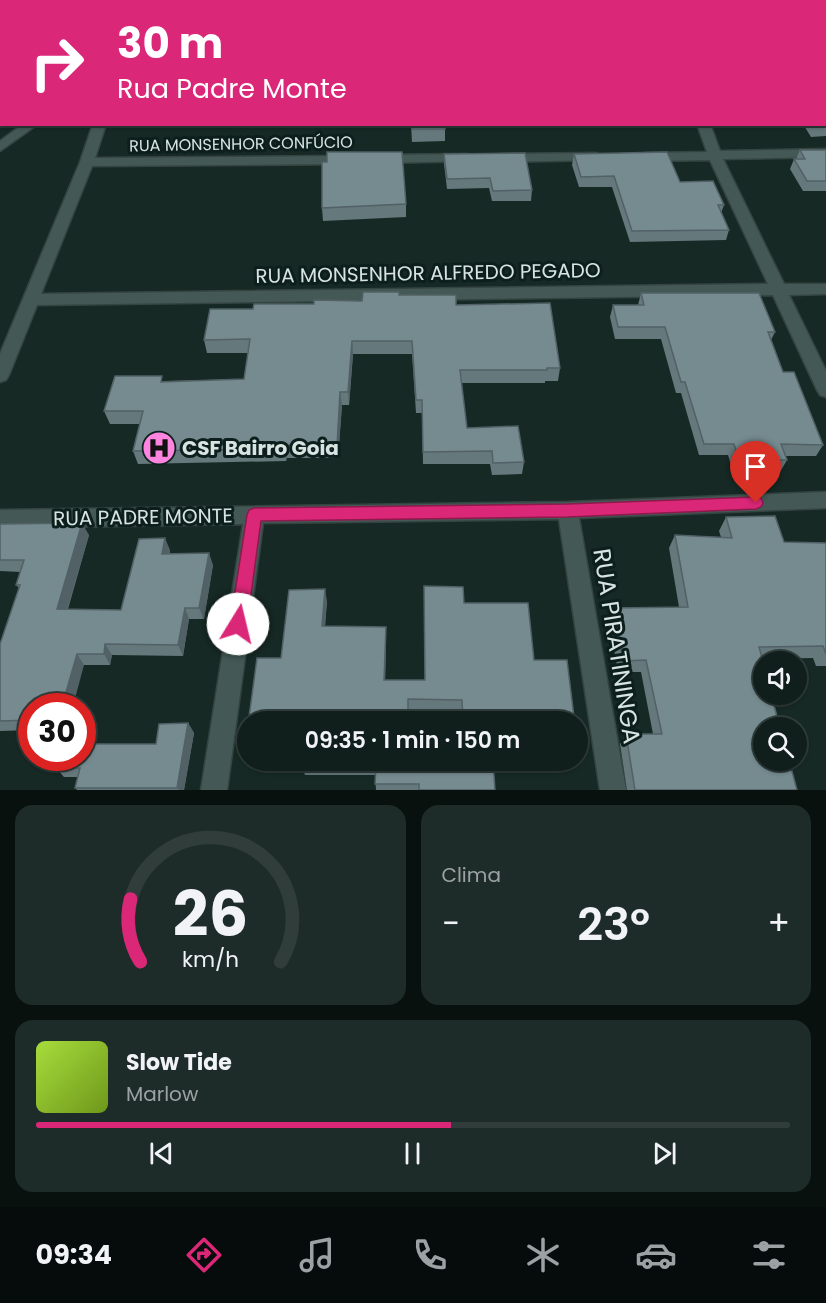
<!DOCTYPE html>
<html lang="pt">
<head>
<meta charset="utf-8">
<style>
  body { margin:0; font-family:Poppins,sans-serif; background:#1e2c29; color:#f1f3f6; height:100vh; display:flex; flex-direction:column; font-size:22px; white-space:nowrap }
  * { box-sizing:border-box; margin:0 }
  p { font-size:20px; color:#9ca2a3 }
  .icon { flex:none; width:33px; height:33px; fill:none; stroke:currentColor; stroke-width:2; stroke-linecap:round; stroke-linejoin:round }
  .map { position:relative; height:790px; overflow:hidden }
  .sheet { display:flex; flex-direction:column; gap:15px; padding:15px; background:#09110f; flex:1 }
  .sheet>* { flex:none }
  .banner { position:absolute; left:0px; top:0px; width:826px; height:126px; box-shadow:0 2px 4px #0004,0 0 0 2px #303d3b; background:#db2777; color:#fff; overflow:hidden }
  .buttons { position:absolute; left:753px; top:651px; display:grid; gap:12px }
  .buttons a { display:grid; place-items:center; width:54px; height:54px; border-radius:50%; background:#101f1c; box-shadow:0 2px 4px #0004,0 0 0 2px #303d3b; font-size:30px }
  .speed { position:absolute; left:18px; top:693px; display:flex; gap:12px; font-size:30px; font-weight:700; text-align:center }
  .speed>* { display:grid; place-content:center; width:78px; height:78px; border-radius:50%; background:#101f1c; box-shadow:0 2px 4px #0004,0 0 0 2px #303d3b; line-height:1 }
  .speed .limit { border:9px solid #d22; background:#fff; color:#111 }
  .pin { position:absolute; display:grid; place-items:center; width:51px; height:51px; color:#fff; margin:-62px -26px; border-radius:50% 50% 50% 0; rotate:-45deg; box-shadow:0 0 6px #0007 }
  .pin .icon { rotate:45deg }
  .me { position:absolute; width:66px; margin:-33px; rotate:9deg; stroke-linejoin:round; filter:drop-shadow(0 0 4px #0008) }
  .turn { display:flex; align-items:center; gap:21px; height:126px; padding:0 18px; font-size:27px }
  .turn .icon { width:78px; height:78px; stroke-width:2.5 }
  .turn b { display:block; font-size:42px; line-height:51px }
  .big { font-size:45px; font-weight:600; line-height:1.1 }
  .sheet .widget { flex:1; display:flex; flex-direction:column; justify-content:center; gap:9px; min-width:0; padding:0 21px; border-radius:18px; background:#1e2c29 }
  .sheet .dial { align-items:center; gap:0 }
  .dial svg { height:156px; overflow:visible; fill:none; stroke:#303d3b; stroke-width:7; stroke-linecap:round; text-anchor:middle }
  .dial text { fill:#f1f3f6; stroke:none }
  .song { display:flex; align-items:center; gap:18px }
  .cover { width:72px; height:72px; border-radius:9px; background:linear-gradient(135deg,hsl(80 70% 55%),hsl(80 70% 35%)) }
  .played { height:6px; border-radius:3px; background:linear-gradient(90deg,#db2777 55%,#303d3b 55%) }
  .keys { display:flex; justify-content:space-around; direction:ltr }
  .heat { display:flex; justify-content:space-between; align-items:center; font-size:33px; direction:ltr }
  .sheet .tiles { flex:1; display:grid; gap:15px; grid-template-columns:1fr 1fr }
  .widget:last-child { grid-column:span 2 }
  .trip { position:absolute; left:237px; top:711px; width:351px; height:60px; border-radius:30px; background:#101f1c; box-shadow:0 2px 4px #0004,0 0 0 2px #303d3b; font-weight:600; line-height:60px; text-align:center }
  .tabs { display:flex; height:96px; justify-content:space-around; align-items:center; background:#060c0b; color:#9ca2a3 }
  .tabs .icon { width:42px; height:42px }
  .tabs .active { color:#db2777 }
  .tabs b { font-size:27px; color:#f1f3f6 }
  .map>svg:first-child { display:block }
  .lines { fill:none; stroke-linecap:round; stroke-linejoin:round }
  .minor-casing { stroke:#354441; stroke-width:3 }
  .minor { fill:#445955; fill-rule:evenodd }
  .wall { fill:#65787c }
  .shaded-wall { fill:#526165 }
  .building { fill:#758b90; stroke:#526165; stroke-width:1.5 }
  .route { fill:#db2777; stroke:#8e194d; stroke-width:1.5 }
  .labels { text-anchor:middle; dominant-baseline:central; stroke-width:6; stroke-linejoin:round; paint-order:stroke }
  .far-street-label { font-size:16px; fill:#d8e4e1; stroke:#0c1f1c }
  .street-label { font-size:20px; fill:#d8e4e1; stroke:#0c1f1c }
  .poi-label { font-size:20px; font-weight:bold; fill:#d8e4e1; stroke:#0c1f1c; text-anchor:start }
  .near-street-label { font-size:24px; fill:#d8e4e1; stroke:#0c1f1c }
</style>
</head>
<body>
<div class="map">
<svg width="826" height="790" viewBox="0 0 826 790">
  <rect width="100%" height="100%" fill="#162925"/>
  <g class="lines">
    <defs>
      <g id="minor">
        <polygon points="146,0 156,0 145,2"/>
        <rect x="651" y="0" width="10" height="2"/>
        <rect x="0" y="50" width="2" height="8"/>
        <polygon points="23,124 38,124 0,151 0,141"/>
        <polygon points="93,124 106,124 95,158 350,156 357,160 350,164 92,166 41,294 768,284 710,160 645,161 638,157 645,153 707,152 697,124 710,124 720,151 826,149 826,157 723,159 784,284 826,284 826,294 789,295 826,371 826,397 820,395 817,390 773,295 37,305 9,375 6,380 0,382 0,354 80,162"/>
        <polygon points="596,153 603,157 601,160 501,162 494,158 501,154"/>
        <polygon points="467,154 474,158 472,161 378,163 371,159 378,155"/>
        <polygon points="826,492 826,508 579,518 626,790 600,790 559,519 263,523 227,790 201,790 243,524 0,528 0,510 568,502"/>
      </g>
    </defs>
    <use href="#minor" class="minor-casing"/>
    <use href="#minor" class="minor"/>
  </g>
  <g class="wall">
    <polygon points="662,0 826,0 826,136 811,137 803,124 825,124 825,2 663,2"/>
    <polygon points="411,124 445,124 445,141 412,142"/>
    <polygon points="800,150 826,150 826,191 803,191 790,169 794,159 796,159"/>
    <polygon points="444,154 532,190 531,201 492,201 489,188 447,189 444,164"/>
    <polygon points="574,154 680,182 724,205 721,213 729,230 726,240 630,242 612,187 579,187 572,165"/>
    <polygon points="406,204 406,217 323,221 322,208"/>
    <polygon points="641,293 775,332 771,340 783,372 823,445 816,456 785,456 787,460 780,472 733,472 728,455 699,455 681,393 676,393 661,339 615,339 610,317 613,305 638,305"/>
    <polygon points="399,295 456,305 560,368 558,381 545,381 545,383 461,383 467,428 524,462 522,474 492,475 490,464 423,464 422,413 416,413 412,354 353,354 349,405 342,405 338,458 287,458 286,461 138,464 133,451 140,424 110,424 104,411 164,381 244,379 248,353 207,353 204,340 253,309 362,301"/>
    <polygon points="726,517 784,542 826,543 826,666 816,666 813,658 762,659 797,790 627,790 620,744 626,734 653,734 641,672 618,672 609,620 614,608 679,607 669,548 675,535 721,537 719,531"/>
    <polygon points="0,524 89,535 68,609 121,610 170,550 170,554 213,565 204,619 189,619 183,656 112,655 110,665 84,665 32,706 32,730 0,731 0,644 19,588 16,585 20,572 0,571"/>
    <polygon points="327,601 325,626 386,638 385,680 424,680 464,603 534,660 574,717 572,722 461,722 461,710 408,710 408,722 251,722 249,717 281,658"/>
    <polygon points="188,723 194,733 184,790 77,790 75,788 78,777 64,777 56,768 156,744"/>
    <polygon points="493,760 495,790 376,790 375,775 305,775 302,766"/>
  </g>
  <g class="shaded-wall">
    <polygon points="352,341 353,354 349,405 348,392"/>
    <polygon points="340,392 342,405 338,458 337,446"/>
    <polygon points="284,445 287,458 286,461 284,449"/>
    <polygon points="82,523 89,535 64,620 57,609"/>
    <polygon points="165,538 170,550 167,566 162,554"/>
    <polygon points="209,553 213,565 204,619 199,608"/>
    <polygon points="325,589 327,601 324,638 322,626"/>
    <polygon points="185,608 189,619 183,656 178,645"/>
    <polygon points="386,627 386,638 385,690 384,680"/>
    <polygon points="105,644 112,655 110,665 104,654"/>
    <polygon points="77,654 84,665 73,706 62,706"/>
    <polygon points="188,723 194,733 184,790 179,790 177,788"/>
  </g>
  <g class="building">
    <polygon points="493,0 622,0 622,2 494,2"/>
    <polygon points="670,0 826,0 826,6 825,6 825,2 671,2"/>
    <polygon points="825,16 826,17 826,125 815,125 815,124 825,124"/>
    <rect x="412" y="124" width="33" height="5"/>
    <polygon points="800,150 826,150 826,181 807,181 794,159 805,159"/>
    <polygon points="327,152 402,152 406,204 322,208 322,162 327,162"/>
    <polygon points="667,152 680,182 713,181 724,205 718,205 729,230 632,231 614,176 581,177 574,154"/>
    <polygon points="525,153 532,190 493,191 490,178 447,179 444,154"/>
    <polygon points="363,292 399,292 399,295 456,295 456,305 550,303 560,368 547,368 547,370 460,370 467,428 518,426 524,462 493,463 492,451 423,452 422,400 416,400 412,341 352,341 348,392 340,392 337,446 284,445 284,449 133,451 143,411 104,411 115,376 162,376 161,382 244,379 250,339 204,340 210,309 253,309 254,304 314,304 314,300 362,301"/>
    <polygon points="641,293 759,293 775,332 768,332 783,372 794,372 823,445 781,444 787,460 739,460 734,444 704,444 685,382 681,382 665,327 618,327 613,305 644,305"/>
    <polygon points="775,516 784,542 826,543 826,654 823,646 759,647 764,665 764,694 771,694 780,728 764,728 764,760 789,760 797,790 635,790 626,734 662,734 646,660 623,661 614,608 688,607 675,535 732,538 726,517"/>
    <polygon points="82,523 57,609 121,610 139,539 165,538 162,554 209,553 199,608 185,608 178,645 105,644 104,654 77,654 62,706 32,706 32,720 0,721 0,644 20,585 16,585 24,560 0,560 0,524"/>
    <polygon points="424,586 463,587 464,603 528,603 534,660 567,660 574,717 543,717 544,722 463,722 462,700 408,699 408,722 305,722 305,717 249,717 257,658 281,658 289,590 325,589 322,626 386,627 384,680 425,680"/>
    <polygon points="188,723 177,788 75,788 80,768 56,768 58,758 82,758 82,744 156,744 159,724"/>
    <polygon points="302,760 493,760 495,790 419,790 419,784 375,784 376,766 302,766"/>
  </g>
  <polygon class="route" points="756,497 761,498 763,503 761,507 756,509 568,517 261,521 247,624 244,630 238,632 232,630 230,624 247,515 249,510 254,508 568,504"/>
  <defs>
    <symbol id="hospital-disc" viewBox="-11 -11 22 22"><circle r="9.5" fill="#fe85df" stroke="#0c1f1c"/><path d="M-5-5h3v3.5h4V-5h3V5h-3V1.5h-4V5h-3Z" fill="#111"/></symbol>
  </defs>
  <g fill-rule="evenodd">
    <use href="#hospital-disc" x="140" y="429" width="38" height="38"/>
  </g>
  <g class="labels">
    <g class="far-street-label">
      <text transform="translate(241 144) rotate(-1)">RUA MONSENHOR CONFÚCIO</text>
    </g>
    <g class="street-label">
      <text transform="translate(428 273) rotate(-1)">RUA MONSENHOR ALFREDO PEGADO</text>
      <text transform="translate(143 517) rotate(-1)">RUA PADRE MONTE</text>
    </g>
    <g class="poi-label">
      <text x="182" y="448">CSF Bairro Goia</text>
    </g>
    <g class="near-street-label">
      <text transform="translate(617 646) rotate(81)">RUA PIRATININGA</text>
    </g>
  </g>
</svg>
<div class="buttons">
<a><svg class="icon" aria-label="sound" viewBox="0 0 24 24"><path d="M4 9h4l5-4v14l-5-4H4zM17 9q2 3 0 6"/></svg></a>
<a><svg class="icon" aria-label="search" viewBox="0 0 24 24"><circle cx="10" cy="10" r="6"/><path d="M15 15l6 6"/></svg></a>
</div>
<div class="speed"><div class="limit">30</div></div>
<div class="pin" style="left:756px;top:503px;background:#d93025"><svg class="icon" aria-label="arrive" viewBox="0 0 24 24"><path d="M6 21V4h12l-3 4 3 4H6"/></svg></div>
<svg class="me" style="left:238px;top:624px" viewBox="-20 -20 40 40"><circle r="19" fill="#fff"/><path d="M0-13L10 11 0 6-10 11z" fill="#db2777"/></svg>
<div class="trip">09:35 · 1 min · 150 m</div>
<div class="banner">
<div class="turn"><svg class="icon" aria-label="right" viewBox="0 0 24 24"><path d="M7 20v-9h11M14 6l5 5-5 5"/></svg><div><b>30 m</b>Rua Padre Monte</div></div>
</div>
</div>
<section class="sheet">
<div class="tiles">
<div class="widget dial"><svg viewBox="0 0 100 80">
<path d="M14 69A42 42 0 1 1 86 69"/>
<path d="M14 69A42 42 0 0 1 9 37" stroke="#db2777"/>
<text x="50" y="56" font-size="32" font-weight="700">26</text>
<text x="50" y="72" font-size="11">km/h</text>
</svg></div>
<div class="widget"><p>Clima</p>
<div class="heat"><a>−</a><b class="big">23°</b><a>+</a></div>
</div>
<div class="widget">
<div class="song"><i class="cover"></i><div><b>Slow Tide</b><p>Marlow</p></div></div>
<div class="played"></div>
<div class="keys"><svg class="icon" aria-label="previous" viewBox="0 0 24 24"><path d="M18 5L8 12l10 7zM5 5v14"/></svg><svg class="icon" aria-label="pause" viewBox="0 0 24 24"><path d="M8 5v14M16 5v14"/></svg><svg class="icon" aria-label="next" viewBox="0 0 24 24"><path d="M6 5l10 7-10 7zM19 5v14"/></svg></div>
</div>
</div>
</section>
<nav class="tabs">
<b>09:34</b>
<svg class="icon active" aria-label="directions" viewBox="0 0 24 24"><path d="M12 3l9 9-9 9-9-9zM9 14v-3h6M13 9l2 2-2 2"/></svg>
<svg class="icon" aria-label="music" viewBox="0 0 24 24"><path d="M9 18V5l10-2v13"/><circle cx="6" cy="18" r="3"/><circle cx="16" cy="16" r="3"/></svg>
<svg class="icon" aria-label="phone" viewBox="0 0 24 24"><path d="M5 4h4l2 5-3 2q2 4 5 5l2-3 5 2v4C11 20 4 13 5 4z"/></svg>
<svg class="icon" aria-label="climate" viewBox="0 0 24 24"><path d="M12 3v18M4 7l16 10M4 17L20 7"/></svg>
<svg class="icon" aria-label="car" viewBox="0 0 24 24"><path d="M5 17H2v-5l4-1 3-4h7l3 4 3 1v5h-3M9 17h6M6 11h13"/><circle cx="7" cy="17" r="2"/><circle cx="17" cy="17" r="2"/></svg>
<svg class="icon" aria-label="filters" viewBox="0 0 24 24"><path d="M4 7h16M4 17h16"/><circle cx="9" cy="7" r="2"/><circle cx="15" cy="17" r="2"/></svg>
</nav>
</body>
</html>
